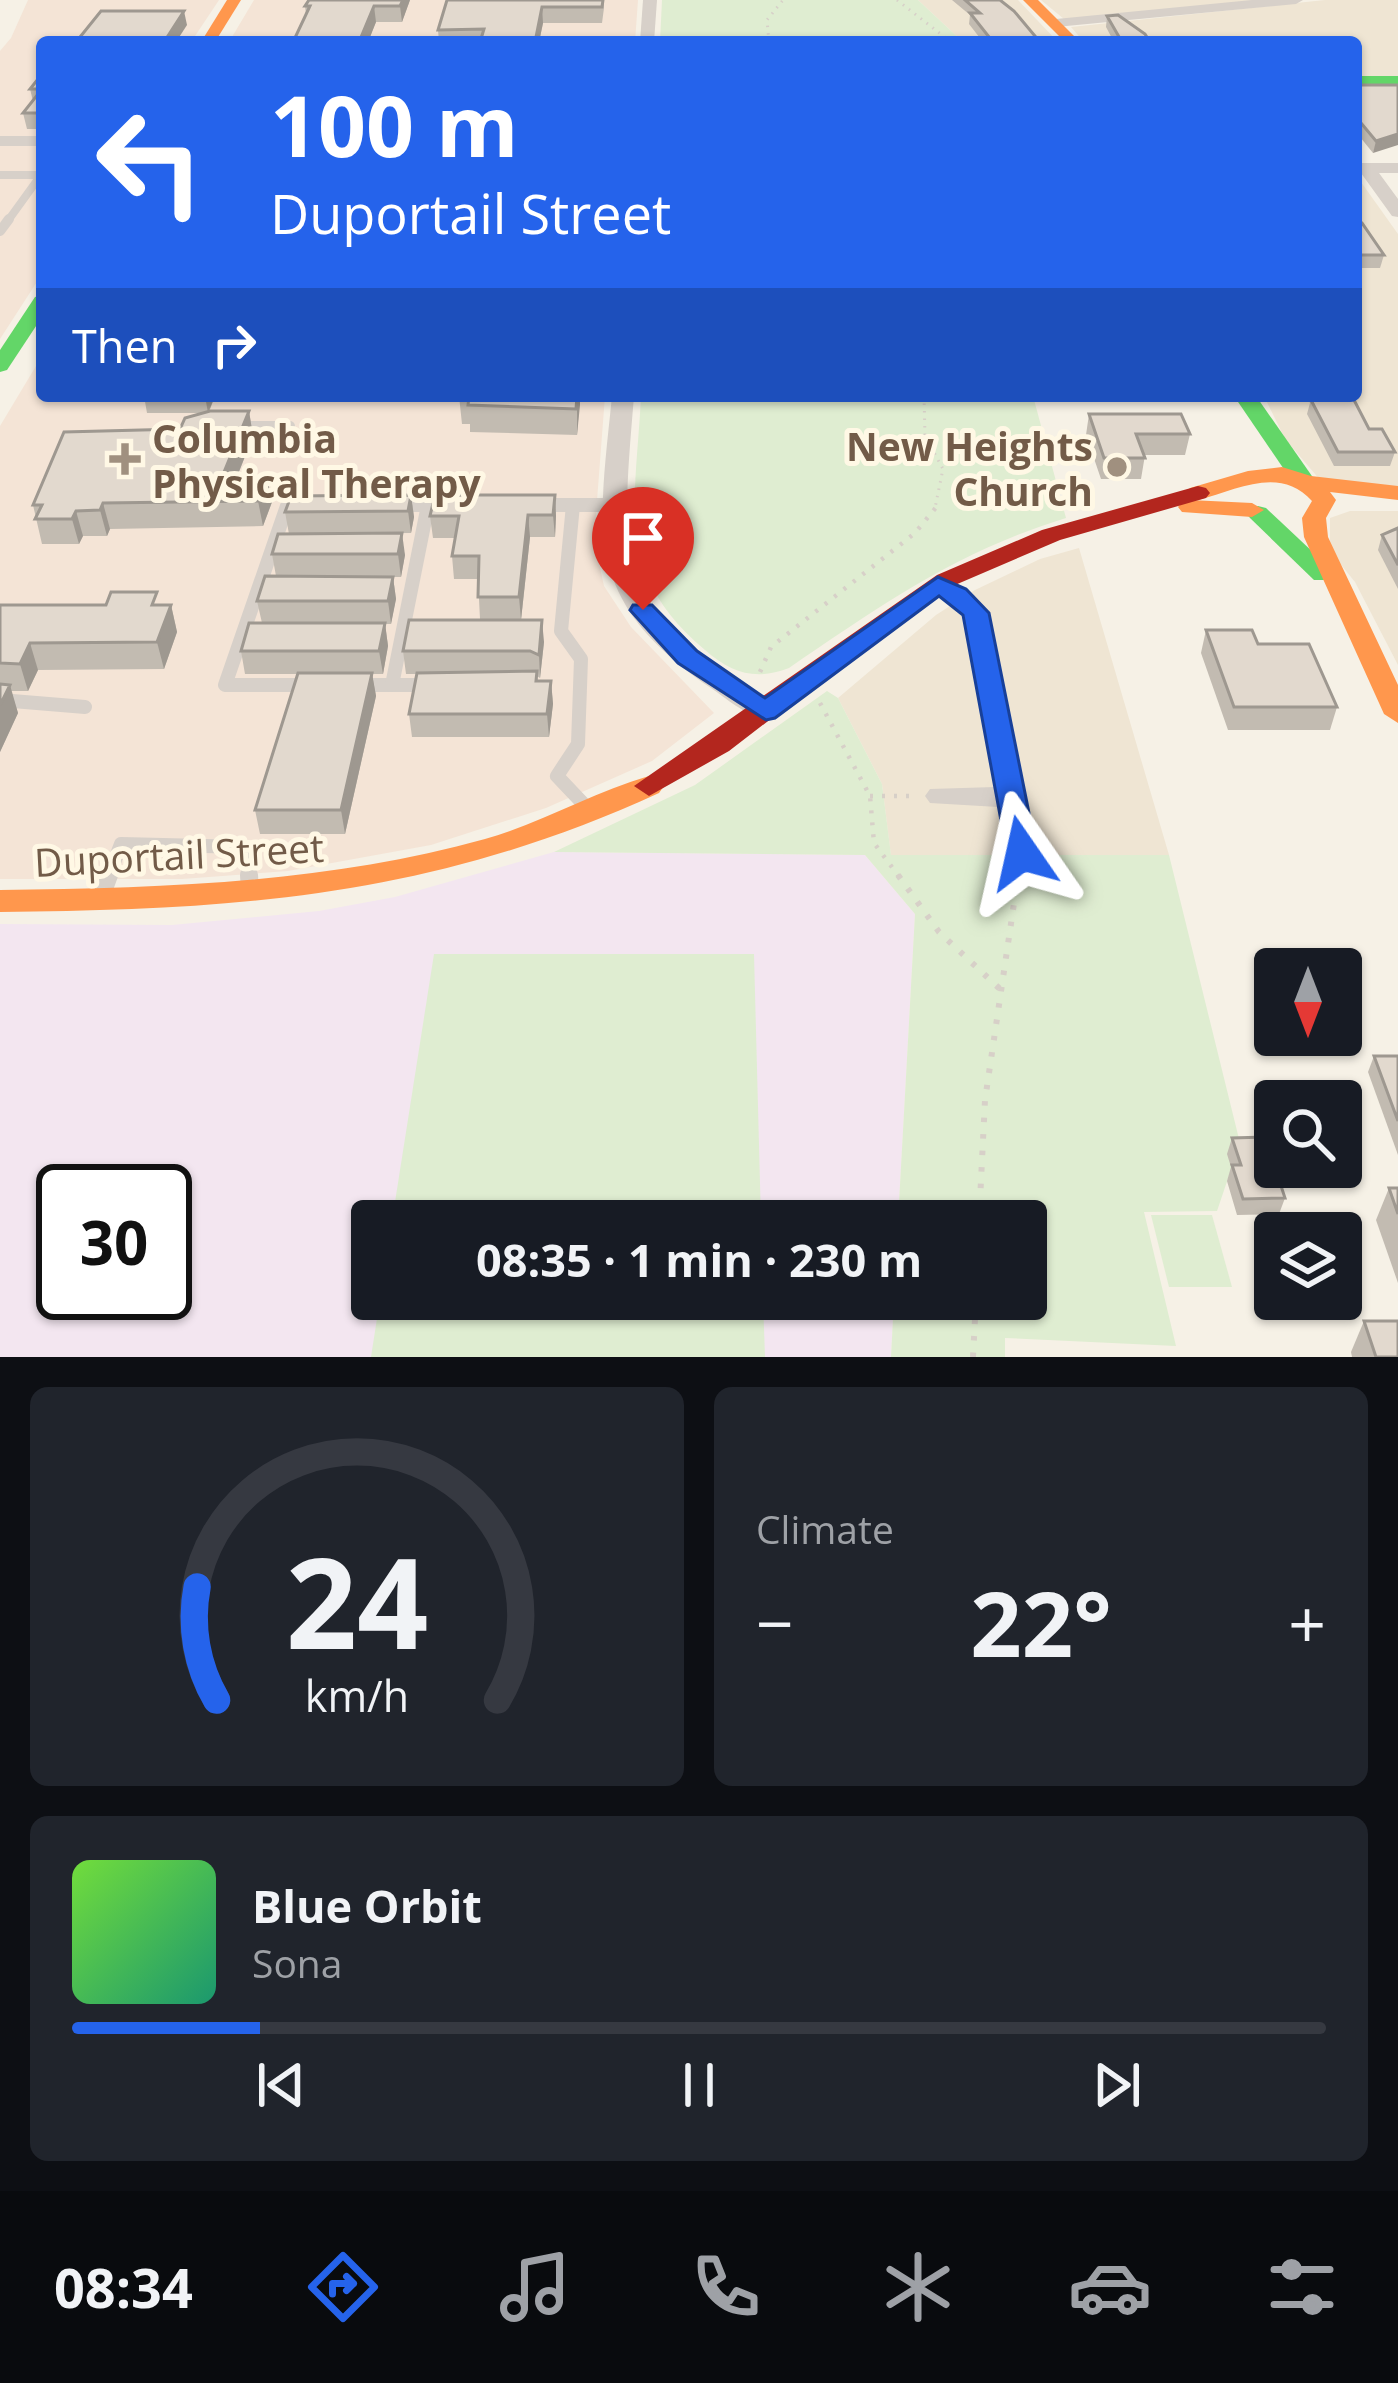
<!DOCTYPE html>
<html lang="en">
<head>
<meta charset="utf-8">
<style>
  body { margin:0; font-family:"Open Sans",sans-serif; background:#20242c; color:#f1f3f6; height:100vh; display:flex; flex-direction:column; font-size:45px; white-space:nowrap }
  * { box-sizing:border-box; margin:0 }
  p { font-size:39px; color:#9ea1a6 }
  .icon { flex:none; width:66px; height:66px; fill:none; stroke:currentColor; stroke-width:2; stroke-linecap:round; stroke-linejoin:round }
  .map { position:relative; height:1357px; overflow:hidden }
  .drawer { display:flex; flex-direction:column; gap:30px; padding:30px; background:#0d0f14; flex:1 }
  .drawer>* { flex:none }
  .top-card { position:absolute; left:36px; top:36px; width:1326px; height:366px; border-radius:12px; box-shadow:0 3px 9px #0004; background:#2563eb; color:#fff; overflow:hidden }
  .needle { width:78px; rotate:180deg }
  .buttons { position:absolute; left:1254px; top:948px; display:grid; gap:24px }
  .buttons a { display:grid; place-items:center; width:108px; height:108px; border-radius:12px; background:#171b24; box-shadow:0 3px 9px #0004; font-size:60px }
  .speed { position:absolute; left:36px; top:1164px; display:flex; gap:24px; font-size:60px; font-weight:700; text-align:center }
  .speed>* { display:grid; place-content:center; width:156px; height:156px; border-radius:50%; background:#171b24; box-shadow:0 3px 9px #0004; line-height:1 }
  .speed .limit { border:6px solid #111; border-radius:18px; background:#fff; color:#111 }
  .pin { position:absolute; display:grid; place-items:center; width:102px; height:102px; color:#fff; margin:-123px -51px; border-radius:50% 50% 50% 0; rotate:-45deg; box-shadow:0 0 12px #0007 }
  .pin .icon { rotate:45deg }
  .me { position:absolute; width:132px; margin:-66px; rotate:349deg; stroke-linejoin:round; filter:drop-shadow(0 0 9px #0008) }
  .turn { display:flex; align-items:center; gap:42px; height:252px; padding:0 36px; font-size:54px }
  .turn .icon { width:156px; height:156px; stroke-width:2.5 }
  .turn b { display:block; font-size:84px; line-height:102px }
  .then { display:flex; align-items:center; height:114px; padding:0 36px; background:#0003; gap:24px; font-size:45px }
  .big { font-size:90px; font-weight:700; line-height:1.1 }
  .drawer .tile { flex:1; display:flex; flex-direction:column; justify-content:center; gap:18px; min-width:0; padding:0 42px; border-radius:18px; background:#20242c }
  .drawer .dial { align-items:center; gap:0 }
  .dial svg { height:312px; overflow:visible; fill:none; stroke:#363941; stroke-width:7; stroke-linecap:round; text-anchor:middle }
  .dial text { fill:#f1f3f6; stroke:none }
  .song { display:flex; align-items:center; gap:36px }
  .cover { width:144px; height:144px; border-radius:18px; background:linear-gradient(135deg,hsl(100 70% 55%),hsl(160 70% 35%)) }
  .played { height:12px; border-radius:6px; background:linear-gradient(90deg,#2563eb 15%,#363941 15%) }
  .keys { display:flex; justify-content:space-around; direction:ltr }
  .heat { display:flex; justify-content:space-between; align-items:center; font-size:66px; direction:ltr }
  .drawer .tiles { flex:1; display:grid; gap:30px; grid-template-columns:1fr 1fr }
  .tile:last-child { grid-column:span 2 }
  .trip { position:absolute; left:351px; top:1200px; width:696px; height:120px; border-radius:12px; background:#171b24; box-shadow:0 3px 9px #0004; font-weight:700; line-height:120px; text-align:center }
  .tabs { display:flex; height:192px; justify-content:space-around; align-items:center; background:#090b0e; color:#9ea1a6 }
  .tabs .icon { width:84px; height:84px }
  .tabs .active { color:#2563eb }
  .tabs b { font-size:54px; color:#f1f3f6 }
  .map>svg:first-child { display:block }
  .residential { fill:#efe5d3 }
  .commercial { fill:#f4e4d6 }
  .education { fill:#f3e6f0; fill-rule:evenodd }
  .green { fill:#dfedd1 }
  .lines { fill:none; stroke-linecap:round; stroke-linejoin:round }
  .path-far2 { stroke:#d7d0c8; stroke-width:3; stroke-dasharray:1.5 6; stroke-linecap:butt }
  .path-far1 { stroke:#d7d0c8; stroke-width:4.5; stroke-dasharray:3 9; stroke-linecap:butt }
  .path { stroke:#d7d0c8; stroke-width:6; stroke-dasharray:4.5 12; stroke-linecap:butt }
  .lane-far3 { stroke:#d7d0c9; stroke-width:8 }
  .lane-far2 { stroke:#d7d0c9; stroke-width:10 }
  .lane-far1 { stroke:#d7d0c9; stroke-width:14 }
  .lane { stroke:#d7d0c9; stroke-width:18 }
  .street { fill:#d7d0c9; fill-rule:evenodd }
  .fast { fill:#63d668; fill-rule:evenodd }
  .slow { fill:#ff974d; fill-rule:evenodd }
  .jam { fill:#b3261e; fill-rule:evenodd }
  .wall { fill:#c2bbb1 }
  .shaded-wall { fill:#9e9890 }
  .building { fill:#e2d9ce; stroke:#9e9890; stroke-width:3 }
  .route { fill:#2563eb; stroke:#184099; stroke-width:3 }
  .poi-dot { fill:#a0907f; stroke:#fff8e5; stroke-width:4.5 }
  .labels { text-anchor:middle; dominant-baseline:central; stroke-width:10; stroke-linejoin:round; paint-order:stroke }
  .poi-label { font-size:39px; font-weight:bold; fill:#725b48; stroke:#fff8e5; text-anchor:start }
  .street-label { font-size:39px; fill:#725b48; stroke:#fff8e5 }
</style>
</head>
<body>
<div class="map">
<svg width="1398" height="1357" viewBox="0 0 1398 1357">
  <rect width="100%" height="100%" fill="#f6f1e6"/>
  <g class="residential">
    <polygon points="918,0 1018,0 1058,42 963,42"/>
    <polygon points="1041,0 1264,0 1064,19"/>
    <polygon points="1325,0 1398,0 1398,77 1356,77 1356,42 1084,42 1071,27"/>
    <polygon points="1356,175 1398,234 1398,489 1321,481 1285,439 1264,396 1356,396"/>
    <polygon points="1350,511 1398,511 1398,665 1355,582 1330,551 1330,518"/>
    <polygon points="1079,548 1169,855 891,856 882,784 838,698 936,615 975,590 1040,559"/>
  </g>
  <g class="commercial">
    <polygon points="28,0 219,0 191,42 42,42 42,274 0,339 0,51 11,38"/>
    <polygon points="254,0 638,0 635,42 229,42"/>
    <polygon points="42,356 42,396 605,396 594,540 604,586 631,627 714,713 652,761 546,808 431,845 288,871 182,879 0,879 0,426"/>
  </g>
  <path class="education" d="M 554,852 L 865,855 L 915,914 L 898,1221 L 372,1221 L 372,1299 L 894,1299 L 891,1357 L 0,1357 L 0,924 L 172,925 L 319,911 L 395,897 ZM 63,1191 L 165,1191 L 165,1293 L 63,1293 Z"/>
  <g class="green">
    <polygon points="662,0 918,0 963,42 660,42"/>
    <path d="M 641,396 L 1033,396 L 1066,518 C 956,552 883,604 789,668 C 756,681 731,673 705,650 C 613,573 636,503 641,396 Z"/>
    <polygon points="827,691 838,698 882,784 891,855 1169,855 1240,1143 1217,1211 1144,1212 1176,1346 1005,1338 1005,1357 891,1357 894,1299 1026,1299 1026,1221 898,1221 915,914 865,855 554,852 695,785"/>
    <polygon points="434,954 754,954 761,1221 392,1221"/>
    <polygon points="1151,1215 1212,1215 1232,1287 1169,1287"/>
    <polygon points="380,1299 763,1299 765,1357 371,1357"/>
  </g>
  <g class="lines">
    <g class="path-far2">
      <polyline points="897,0 951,42"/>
      <polyline points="741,42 768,40"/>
      <polyline points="769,42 767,20 783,0"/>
      <polyline points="924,396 925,436 943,469 935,508"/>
    </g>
    <g class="path-far1">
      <polyline points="760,672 771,647 915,533 938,505"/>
      <polyline points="820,703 870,796 874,843 900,878"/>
      <polyline points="870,796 911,796"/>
    </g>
    <g class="path">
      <polyline points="898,875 939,932 1001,990"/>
      <polyline points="979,1221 985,1100 1018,876"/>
      <polyline points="973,1357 976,1299"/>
    </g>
    <g class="lane-far3">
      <polyline points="0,175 42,175"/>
      <polyline points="7,222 41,175"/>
    </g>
    <g class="lane-far2">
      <polyline points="0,231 9,219"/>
      <polyline points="233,426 290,426"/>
      <polyline points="399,505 449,505"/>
      <polyline points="537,505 616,505"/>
      <polyline points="286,508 305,505"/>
    </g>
    <g class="lane-far1">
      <polyline points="305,505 287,506 225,685 313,685"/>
      <polyline points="399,505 449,505"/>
      <polyline points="537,505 616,505"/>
      <polyline points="573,505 561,631 581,659 578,744 557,776 592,813"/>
      <polyline points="360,685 427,685"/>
      <polyline points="392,685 428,505"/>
      <polyline points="0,700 85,707"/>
      <polyline points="108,878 121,844 246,847 249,878"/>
    </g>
    <g class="lane">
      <polyline points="249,875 250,891"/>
      <polyline points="100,900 109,875"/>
    </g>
    <g class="street">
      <polygon points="643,0 657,0 654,42 640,42"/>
      <polygon points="1252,0 1303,0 1296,4 1056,27 1049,23 1056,19"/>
      <rect x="0" y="136" width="42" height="10"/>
      <polygon points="1356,163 1398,163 1398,173 1379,173 1398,199 1398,217 1392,216 1361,173 1356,173"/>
      <path d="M 612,396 L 634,396 C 619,577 615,604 776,705 L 780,711 L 776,717 C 753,723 729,700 711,688 C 582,599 598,535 612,396 Z"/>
      <polygon points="938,577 974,595 988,613 1037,853 1033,861 1011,861 998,807 930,803 925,796 930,789 995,787 962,614 925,585"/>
    </g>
    <g class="fast">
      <rect x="1356" y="76" width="42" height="10"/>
      <polygon points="42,295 42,317 7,370 0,372 0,350 35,297"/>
      <polygon points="1234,396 1256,396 1314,479 1310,484 1294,484"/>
      <polygon points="1258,506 1266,508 1332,570 1336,575 1332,580 1314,580 1250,518 1246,513 1250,508"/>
    </g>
    <g class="slow">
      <polygon points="227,0 241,0 215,42 201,42"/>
      <polygon points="1023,0 1038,0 1080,42 1065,42"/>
      <path d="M 1282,467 L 1311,476 L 1398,486 L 1398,500 L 1330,492 L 1336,500 L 1326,518 L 1328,537 L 1398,685 L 1398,723 L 1384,714 L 1304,537 L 1302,518 L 1312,501 C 1280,465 1237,490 1198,500 L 1186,493 L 1190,488 L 1248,471 Z"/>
      <polygon points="1190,500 1252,503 1264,510 1252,517 1182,512 1178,507 1182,502"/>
      <path d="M 649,776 L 664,786 L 659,793 C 434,896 243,910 0,912 L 0,890 C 163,888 327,883 485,839 C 542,823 593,792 649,776 Z"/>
    </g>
    <polygon class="jam" points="1198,486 1206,488 1210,493 1206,498 1060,540 955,585 889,628 729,751 649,796 634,786 937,575 1042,530"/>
  </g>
  <g class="wall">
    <polygon points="309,0 410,0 402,22 376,22 368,42 293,42 306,14 305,6"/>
    <polygon points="447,0 604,0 604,8 602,23 543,23 539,42 439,42 438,30"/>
    <polygon points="952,0 1000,0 1040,42 983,42 969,24 970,15"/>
    <polygon points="1107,16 1150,42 1114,42 1106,27"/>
    <polygon points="42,74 42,129 27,129 23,113 33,101 30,89"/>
    <polygon points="1356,85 1398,85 1373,153 1356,132"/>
    <polygon points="1356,223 1384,255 1380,268 1356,268"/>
    <polygon points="144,396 215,396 209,412 249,411 253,436 237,477 272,502 263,526 110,529 107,536 83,536 79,544 42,544 33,505 180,429 206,413 147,413"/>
    <polygon points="459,396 580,396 577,435 470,432 470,424 462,424"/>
    <polygon points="1307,396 1352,396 1369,429 1395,452 1390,466 1334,466 1307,414 1310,403"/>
    <polygon points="1089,414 1190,434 1185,455 1145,455 1141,479 1101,479 1086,435"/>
    <polygon points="411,495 414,517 411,533 289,534 285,512"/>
    <polygon points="555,495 556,516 555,537 530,537 521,620 480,619 478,579 454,579 452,556 455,538 433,538 430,516"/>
    <polygon points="1398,528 1398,589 1378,550 1382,535"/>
    <polygon points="278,534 405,555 401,577 393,577 396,599 391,624 385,624 388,646 383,674 372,674 376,696 345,834 260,834 255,810 298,674 245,674 241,651 262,623 257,601 276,576 272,554"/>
    <polygon points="0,605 171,605 177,632 164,669 38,670 28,691 11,691 18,713 0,752"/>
    <polygon points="1206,630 1258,644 1337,707 1330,730 1228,730 1201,653"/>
    <polygon points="544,642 540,678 537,676 538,681 551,681 553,704 549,737 412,737 409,714 417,674 406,674 403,651"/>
    <polygon points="1374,1056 1398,1056 1398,1155 1368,1072"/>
    <polygon points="1232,1138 1285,1198 1279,1214 1237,1215 1227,1181 1231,1167 1227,1154"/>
    <polygon points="1389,1188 1398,1188 1398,1283 1376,1220"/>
    <polygon points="1364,1321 1398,1357 1352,1357 1351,1352"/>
  </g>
  <g class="shaded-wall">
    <polygon points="403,0 410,0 402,22 400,6"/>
    <polygon points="374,6 376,22 368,42 359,42"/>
    <polygon points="542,7 543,23 539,42 535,42"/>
    <polygon points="184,11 187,25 176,42 164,42"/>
    <polygon points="1398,134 1398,145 1373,153 1376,141"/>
    <polygon points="205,396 215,396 208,413"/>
    <polygon points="577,396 580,396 580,405 577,435"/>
    <polygon points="249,411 253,436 227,502 222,477"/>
    <polygon points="267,477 272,502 263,526 258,501"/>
    <polygon points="411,495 414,517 411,533 408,511"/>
    <polygon points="555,495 556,516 555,537 553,515"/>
    <polygon points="103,503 110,529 107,536 100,510"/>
    <polygon points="76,511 83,536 79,544 72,519"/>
    <polygon points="528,515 530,537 521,620 519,597"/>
    <polygon points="402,533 405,555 401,577 398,554"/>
    <polygon points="393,577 396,599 391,624 388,601"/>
    <polygon points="171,605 177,632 164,669 157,642"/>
    <polygon points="542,620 544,642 540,678 539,655"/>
    <polygon points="385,623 388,646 383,674 379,651"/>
    <polygon points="30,643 38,670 28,691 20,664"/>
    <polygon points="372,673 376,696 345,834 341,810"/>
    <polygon points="551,681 553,704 549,737 547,714"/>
    <polygon points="10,685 18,713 0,752 0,705"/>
  </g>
  <g class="building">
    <polygon points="309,0 403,0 400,6 374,6 359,42 293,42 310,6 305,6"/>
    <polygon points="447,0 603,0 602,7 542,7 535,42 480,42 484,29 438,30"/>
    <polygon points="965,0 1000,0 1014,11 1040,42 993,42 970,13 980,13"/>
    <polygon points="101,11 184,11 164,42 76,42"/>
    <polygon points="1118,15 1145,34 1150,42 1122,42 1107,16"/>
    <polygon points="42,74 42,89 30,89"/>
    <polygon points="1356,85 1398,85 1398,134 1376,141 1356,117"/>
    <polygon points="42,89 42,113 23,113"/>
    <polygon points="1356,223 1362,223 1384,255 1356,255"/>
    <polygon points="459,396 577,396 576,409 468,405 469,397"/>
    <polygon points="1317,396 1352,396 1369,429 1382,429 1395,452 1338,452 1311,400 1319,400"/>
    <polygon points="210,411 249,411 222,477 267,477 258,501 103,503 100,510 76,511 72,519 35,519 42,505 33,505 64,432 180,429 185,418"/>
    <polygon points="1089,414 1181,414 1190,434 1136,434 1145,458 1104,458"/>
    <polygon points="411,495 408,511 285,512 291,496"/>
    <polygon points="435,495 555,495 553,515 528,515 519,597 478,597 479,556 452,556 459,516 430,516"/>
    <polygon points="1398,528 1398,565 1382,535"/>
    <polygon points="402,533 398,554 272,554 278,534"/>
    <polygon points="265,576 393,577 388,601 257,601"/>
    <polygon points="111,592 157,592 152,605 171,605 157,642 30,643 20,664 0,663 0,605 106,605"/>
    <polygon points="409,620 542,620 539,655 530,651 403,651"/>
    <polygon points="249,623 385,623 379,651 241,651"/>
    <polygon points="1206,630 1252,630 1258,644 1309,644 1337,707 1234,707"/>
    <polygon points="537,671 536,681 551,681 547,714 409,714 417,673"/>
    <polygon points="298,673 372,673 341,810 255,810"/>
    <polygon points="0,684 10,685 0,705"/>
    <polygon points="1374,1056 1398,1056 1398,1121"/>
    <polygon points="1265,1137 1285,1198 1243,1199 1232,1165 1241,1165 1232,1138"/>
    <polygon points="1389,1188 1398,1188 1398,1214"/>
    <polygon points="1364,1321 1398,1321 1398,1357 1376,1357"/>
  </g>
  <polygon class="route" points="938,577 966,589 989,613 1037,853 1033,861 1011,861 1007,853 963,615 939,596 775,718 766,720 678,663 630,610 633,605 652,605 697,651 765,698"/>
  <g class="poi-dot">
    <path d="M119 441h12v12h12v12h-12v12h-12v-12h-12v-12h12z"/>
    <circle cx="1117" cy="467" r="12"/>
  </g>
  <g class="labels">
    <g class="poi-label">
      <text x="152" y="437">Columbia<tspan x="152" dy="45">Physical Therapy</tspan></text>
      <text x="1093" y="445" text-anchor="end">New Heights<tspan x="1093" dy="45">Church</tspan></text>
    </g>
    <g class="street-label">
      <text transform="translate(179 854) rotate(-3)">Duportail Street</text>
    </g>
  </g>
</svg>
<div class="buttons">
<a><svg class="needle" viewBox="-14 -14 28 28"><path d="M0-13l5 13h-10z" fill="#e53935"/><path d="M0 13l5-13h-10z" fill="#9ea1a6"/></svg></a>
<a><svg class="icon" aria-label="search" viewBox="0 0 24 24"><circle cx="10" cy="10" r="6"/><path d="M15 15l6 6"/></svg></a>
<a><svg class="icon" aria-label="layers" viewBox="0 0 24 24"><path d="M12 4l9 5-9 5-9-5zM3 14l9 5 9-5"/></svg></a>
</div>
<div class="speed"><div class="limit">30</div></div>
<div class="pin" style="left:643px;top:610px;background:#d93025"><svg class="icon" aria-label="arrive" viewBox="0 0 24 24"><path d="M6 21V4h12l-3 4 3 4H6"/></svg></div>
<svg class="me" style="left:1022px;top:853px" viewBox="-20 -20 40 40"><path d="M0-17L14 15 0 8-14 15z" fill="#2563eb" stroke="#fff" stroke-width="4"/></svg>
<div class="trip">08:35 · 1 min · 230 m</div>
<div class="top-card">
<div class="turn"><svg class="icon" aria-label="left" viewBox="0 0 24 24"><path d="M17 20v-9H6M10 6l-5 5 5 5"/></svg><div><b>100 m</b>Duportail Street</div></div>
<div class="then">Then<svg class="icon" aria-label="right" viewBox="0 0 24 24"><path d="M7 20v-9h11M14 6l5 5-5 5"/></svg></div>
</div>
</div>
<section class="drawer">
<div class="tiles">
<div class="tile dial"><svg viewBox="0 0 100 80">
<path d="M14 69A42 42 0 1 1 86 69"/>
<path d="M14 69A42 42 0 0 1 9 40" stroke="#2563eb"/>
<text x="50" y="56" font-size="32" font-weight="700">24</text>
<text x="50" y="72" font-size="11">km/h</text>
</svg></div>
<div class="tile"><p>Climate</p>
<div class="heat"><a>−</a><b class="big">22°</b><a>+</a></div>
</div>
<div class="tile">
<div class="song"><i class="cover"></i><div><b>Blue Orbit</b><p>Sona</p></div></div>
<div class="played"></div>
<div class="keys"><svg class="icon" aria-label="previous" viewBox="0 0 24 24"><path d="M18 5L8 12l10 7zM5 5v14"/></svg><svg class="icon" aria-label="pause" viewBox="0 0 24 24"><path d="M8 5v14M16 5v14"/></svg><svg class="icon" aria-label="next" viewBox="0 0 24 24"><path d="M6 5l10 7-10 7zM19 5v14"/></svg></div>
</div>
</div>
</section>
<nav class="tabs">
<b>08:34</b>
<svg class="icon active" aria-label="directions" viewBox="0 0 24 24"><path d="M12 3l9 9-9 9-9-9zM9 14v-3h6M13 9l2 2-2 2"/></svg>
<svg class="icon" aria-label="music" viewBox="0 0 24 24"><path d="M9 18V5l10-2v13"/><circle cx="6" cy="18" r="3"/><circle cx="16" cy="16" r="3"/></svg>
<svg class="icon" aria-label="phone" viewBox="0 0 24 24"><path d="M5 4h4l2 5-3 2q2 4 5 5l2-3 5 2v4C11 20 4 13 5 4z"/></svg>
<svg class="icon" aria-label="climate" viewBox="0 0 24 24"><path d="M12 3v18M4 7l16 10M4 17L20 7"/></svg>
<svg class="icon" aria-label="car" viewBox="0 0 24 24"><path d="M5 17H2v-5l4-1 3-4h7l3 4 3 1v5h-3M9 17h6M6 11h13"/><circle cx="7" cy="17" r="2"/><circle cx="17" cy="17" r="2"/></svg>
<svg class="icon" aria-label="filters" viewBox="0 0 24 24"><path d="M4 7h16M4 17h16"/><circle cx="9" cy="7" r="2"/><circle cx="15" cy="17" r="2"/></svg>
</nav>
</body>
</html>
